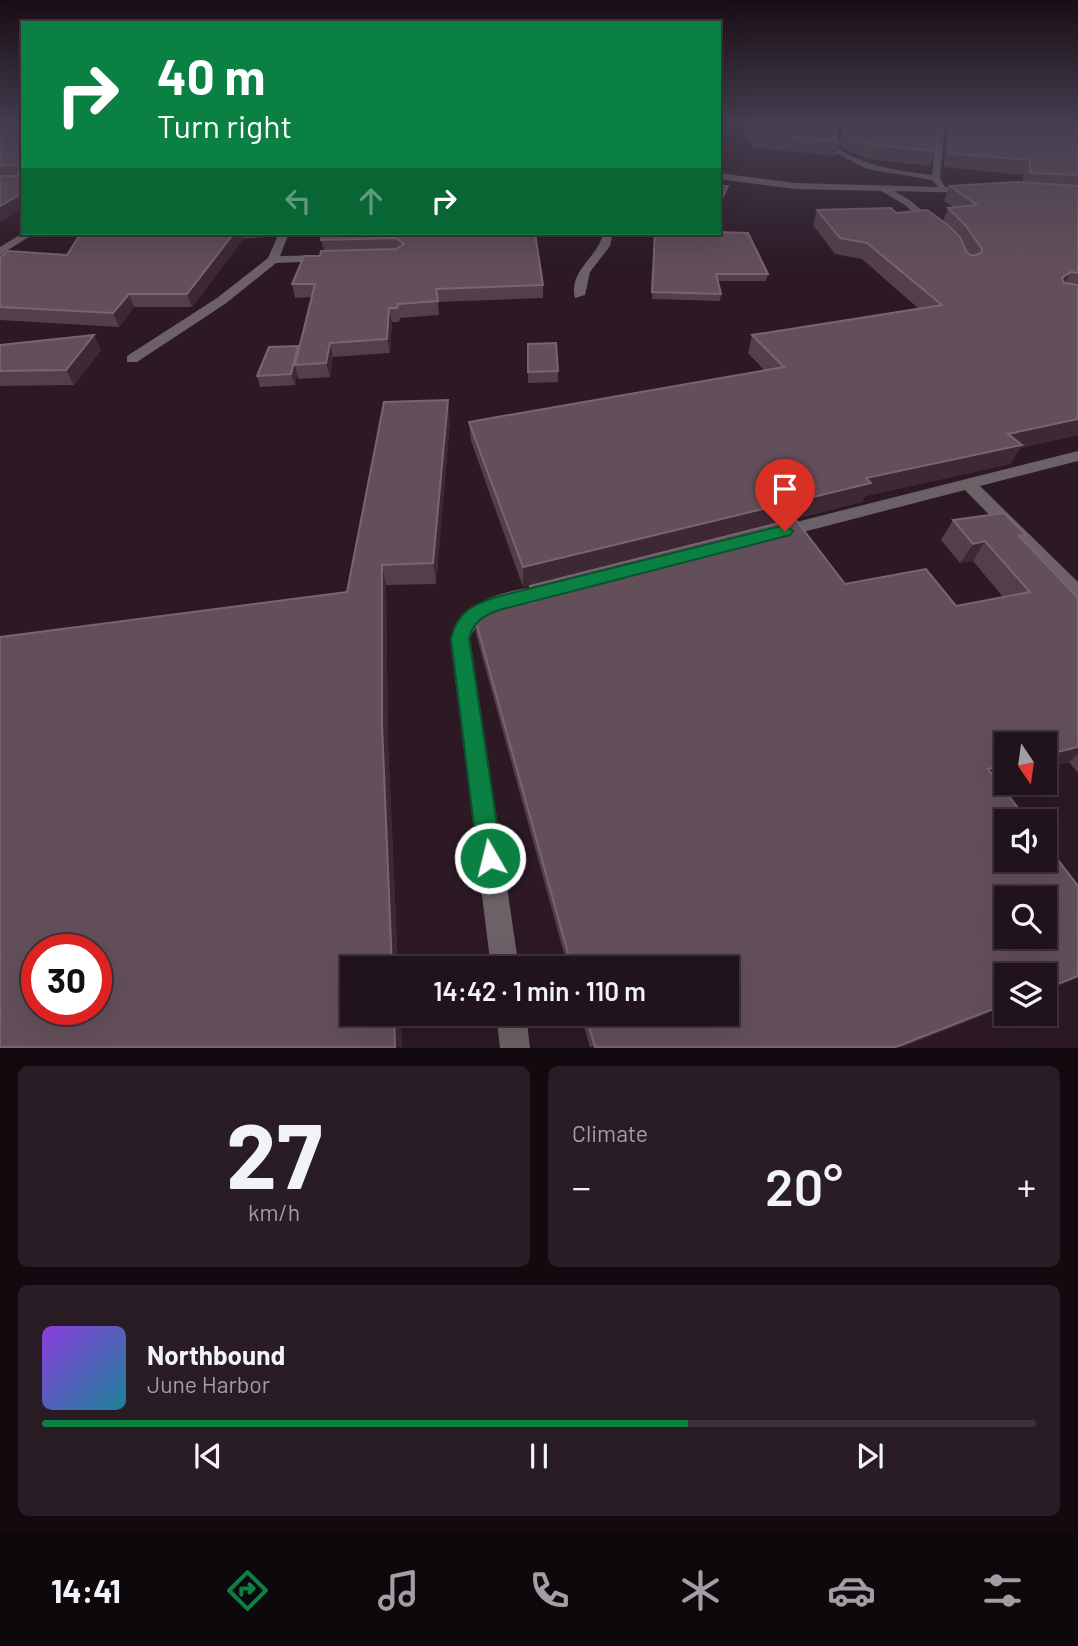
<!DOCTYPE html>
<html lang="en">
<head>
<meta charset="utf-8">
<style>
  body { margin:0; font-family:Barlow,sans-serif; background:#291c24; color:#f1f3f6; height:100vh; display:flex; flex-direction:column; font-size:26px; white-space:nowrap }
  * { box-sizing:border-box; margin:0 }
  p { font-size:23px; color:#a29ea3 }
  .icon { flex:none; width:38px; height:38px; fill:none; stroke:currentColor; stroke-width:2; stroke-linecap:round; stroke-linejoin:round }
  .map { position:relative; height:1048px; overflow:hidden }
  .sheet { display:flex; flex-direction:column; gap:18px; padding:18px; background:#120a0f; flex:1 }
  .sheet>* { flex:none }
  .top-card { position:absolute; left:21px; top:21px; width:700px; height:214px; border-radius:0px; box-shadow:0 7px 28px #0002,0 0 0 2px #3e323a; background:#0b8043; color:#fff; overflow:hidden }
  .needle { width:46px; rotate:167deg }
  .tools { position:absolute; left:994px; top:732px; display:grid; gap:14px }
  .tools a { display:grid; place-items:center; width:63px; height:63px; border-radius:0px; background:#21131b; box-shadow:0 7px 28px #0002,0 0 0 2px #3e323a; font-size:35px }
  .speed { position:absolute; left:21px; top:934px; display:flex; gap:14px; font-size:35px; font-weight:700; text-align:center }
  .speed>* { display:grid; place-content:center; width:91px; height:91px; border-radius:50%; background:#21131b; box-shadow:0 7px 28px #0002,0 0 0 2px #3e323a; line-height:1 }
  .speed .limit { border:10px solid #d22; background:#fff; color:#111 }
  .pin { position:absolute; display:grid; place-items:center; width:60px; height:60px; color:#fff; margin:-72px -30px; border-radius:50% 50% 50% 0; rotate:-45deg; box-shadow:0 0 7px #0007 }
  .pin .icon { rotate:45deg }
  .me { position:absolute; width:77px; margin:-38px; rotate:352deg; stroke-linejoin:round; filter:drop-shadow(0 0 5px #0008) }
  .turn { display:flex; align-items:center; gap:24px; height:147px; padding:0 21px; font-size:32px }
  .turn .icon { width:91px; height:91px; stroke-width:2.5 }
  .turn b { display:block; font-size:49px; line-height:60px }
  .lanes { display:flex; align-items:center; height:66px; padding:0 21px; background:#0003; justify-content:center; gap:35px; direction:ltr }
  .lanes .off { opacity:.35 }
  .big { font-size:52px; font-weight:600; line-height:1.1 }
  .sheet .tile { flex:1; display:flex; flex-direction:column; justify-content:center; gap:10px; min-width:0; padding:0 24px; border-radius:10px; background:#291c24 }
  .sheet .dial { align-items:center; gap:0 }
  .dial b { font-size:91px; line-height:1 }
  .song { display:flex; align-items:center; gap:21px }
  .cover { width:84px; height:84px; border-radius:10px; background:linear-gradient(135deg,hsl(270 70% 55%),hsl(190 70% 35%)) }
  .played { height:7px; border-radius:4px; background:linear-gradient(90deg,#0b8043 65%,#3e323a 65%) }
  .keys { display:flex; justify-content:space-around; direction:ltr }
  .heat { display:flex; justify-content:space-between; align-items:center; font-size:38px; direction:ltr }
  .sheet .tiles { flex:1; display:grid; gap:18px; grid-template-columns:1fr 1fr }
  .tile:last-child { grid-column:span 2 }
  .trip { position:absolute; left:340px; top:956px; width:399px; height:70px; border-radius:0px; background:#21131b; box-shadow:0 7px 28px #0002,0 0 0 2px #3e323a; font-weight:600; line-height:70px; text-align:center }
  .tab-bar { display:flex; height:112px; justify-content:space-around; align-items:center; background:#0d080b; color:#a29ea3 }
  .tab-bar .icon { width:49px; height:49px }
  .tab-bar .active { color:#0b8043 }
  .tab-bar b { font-size:32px; color:#f1f3f6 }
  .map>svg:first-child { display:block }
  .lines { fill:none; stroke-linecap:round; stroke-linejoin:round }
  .minor { fill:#6c6166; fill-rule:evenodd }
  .wall { fill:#533e49 }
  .shaded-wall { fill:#3d2834 }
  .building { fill:#634f5a; stroke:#78656f; stroke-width:2; fill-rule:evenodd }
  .route { fill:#0b8043; stroke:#07532c; stroke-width:2 }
</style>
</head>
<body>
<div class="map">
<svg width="1078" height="1048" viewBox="0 0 1078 1048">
  <rect width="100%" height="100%" fill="#2c1924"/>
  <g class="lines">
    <g class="minor">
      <path d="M 937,122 L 945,122 L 940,178 L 945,187 L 970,187 L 975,190 L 970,193 L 894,191 L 911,201 L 938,225 L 938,229 L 930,229 L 905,205 L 881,191 L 795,189 L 719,179 L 719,173 L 795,183 L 938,187 L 932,180 L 867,169 L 830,150 L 830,125 L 834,123 L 838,125 L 838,149 C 867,166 898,171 932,175 Z"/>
      <polygon points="23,233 35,233 0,255 0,247"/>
      <polygon points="279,233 289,233 280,256 325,255 330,258 325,261 276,263 225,304 137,362 127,362 127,356 217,298 268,258"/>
      <path d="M 603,233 L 613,233 L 610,246 L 590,272 L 585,295 L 575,298 C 568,270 599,257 603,233 Z"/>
      <polygon points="1078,451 1078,461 980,486 1078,582 1078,601 1071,599 965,490 780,538 774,536 771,532 774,528 780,526"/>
      <path d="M 553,583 L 560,585 L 563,590 L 560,595 C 528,605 485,603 470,638 L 519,968 L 491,968 L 450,638 C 470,593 509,592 553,583 Z"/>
      <polygon points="496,1013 526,1013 530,1048 500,1048"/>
    </g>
  </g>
  <g class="wall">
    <polygon points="0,122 23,122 23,208 0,222"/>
    <polygon points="745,122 834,122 831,123 831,136 840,142 836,156 754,148 743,133"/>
    <polygon points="836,122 938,122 935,151 930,166 867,159 850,152 841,147 841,125"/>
    <polygon points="947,122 1078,122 1078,435 1020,448 1010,464 865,496 862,502 523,587 471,441 469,422 764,370 748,353 752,335 919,309 862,259 835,254 813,225 817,210 896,213 943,221 948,208 953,207 944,201 950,186 1023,183 1023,175 944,167"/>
    <polygon points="81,233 265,233 264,237 243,239 192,307 134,307 119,327 0,320 0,257 67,255"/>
    <polygon points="322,233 550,233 550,234 535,235 543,285 543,298 438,302 439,315 400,318 399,322 392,322 390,353 333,357 330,377 299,379 297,374 295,385 260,387 257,376 298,346 299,348 312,297 295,298 292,284 324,251 321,240"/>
    <polygon points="654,233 768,274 766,281 718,281 721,294 720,301 652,299"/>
    <polygon points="528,344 558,371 558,382 528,383"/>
    <polygon points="0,345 101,350 74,385 0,386"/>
    <polygon points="450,420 436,584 386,585 388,743 398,968 352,968 400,1013 402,1047 0,1047 347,592"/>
    <polygon points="953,520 1023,539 1078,598 1078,773 1069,762 1045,768 1045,744 1006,744 1006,778 996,780 1006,975 1006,1006 902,1047 590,1047 580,1013 726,1013 726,968 568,968 476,634 474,615 530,603 530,586 845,584 956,606 1003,597 973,561 960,563 941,540"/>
  </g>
  <g class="shaded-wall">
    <polygon points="728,186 727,192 719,208 719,204"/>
    <polygon points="23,193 23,208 0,222 0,206"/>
    <polygon points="234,233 241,233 243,239 192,307 187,294"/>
    <polygon points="1071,272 1061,289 1062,278"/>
    <polygon points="129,294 134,307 119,327 113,313"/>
    <polygon points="389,308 392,322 390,353 387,339"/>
    <polygon points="94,335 101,350 74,385 66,370"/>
    <polygon points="330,343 333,357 330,377 326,363"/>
    <polygon points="298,346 301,356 295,365 297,374 295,385 291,374"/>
    <polygon points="448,400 450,420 436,584 433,563"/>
    <polygon points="1078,419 1078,435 1020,448 1010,464 865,496 862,502 523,587 523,567 866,478 1008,434"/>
    <polygon points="985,541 973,561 960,563 973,544"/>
    <polygon points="382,565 386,585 388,743 398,968 392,968 382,724"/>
    <polygon points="1078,747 1078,754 1069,762 1045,768 1045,755"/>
    <polygon points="1006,765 1006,778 971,786 988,769"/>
    <polygon points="1078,976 1078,978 1045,991 1045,989"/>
    <polygon points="1006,1004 1006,1006 902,1047 896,1047"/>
    <polygon points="394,1013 400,1013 402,1047 395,1047"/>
  </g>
  <g class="building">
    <polygon points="0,122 23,122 23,193 0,206 0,176 17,176 20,168 18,165 0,165"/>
    <polygon points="746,122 831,122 831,136 840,142 757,134"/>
    <polygon points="844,122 938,122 935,151 871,145 844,134"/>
    <polygon points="951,122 1073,122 1078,126 1078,175 1030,173 1030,160 949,153"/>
    <polygon points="1016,182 1078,186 1078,273 1071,272 1062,278 1064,283 1078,285 1078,419 1008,434 1022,445 866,478 871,483 523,567 469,422 784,367 752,335 942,305 867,243 840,238 817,210 891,208 896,213 927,210 948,225 960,237 967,253 973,256 981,253 982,249 966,226 948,208 977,205 950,186"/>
    <polygon points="719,186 728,186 719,204"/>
    <polygon points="719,232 748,233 768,274 716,274 721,294 652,292 655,233 719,233"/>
    <polygon points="81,233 234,233 187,294 129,294 113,313 0,307 0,257 8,251 67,255"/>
    <polygon points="322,233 535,233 543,285 436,289 438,301 398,304 397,308 389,308 387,339 330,343 326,363 295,365 315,284 292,284 304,256 320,256 321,251 396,249 404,244 396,238 321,240"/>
    <polygon points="94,335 66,370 0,371 0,345"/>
    <polygon points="556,343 558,371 528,372 528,344"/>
    <polygon points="298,346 291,374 257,376 269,347"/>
    <path d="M 448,400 L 433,563 L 382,565 L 382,724 L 392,968 L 352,968 L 352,1013 L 394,1013 L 395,1047 L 0,1047 L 0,637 L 347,592 L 384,402 ZM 37,950 L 96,950 L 96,1010 L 37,1010 Z"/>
    <path d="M 1004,513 L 1026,535 L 1019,536 L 1078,598 L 1078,747 L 1045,755 L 1045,744 L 1006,744 L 1006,765 L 988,769 L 1028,821 L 1006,821 L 1006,859 L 1045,859 L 1045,843 L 1078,886 L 1078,976 L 1045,989 L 1045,975 L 1006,975 L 1006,1004 L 896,1047 L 595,1047 L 585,1013 L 726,1013 L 726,968 L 572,968 L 474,615 L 536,601 L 530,586 L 795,519 L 845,584 L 926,569 L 956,606 L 1030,592 L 985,541 L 973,544 L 953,520 ZM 1006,898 L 1045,898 L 1045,936 L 1006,936 Z"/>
  </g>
  <linearGradient id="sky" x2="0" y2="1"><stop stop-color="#180e14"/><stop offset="0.46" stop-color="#453e50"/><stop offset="1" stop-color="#453e50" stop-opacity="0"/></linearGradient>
  <rect width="1078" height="268" fill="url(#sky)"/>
  <path class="route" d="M 785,525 L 793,531 L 790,535 L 499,610 C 483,616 474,621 469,638 L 502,858 L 498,866 L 490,870 L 482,866 L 478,858 L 451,638 C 458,612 472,605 496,597 Z"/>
</svg>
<div class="tools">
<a><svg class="needle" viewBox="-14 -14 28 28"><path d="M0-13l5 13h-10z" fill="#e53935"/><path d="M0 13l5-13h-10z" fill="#a29ea3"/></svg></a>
<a><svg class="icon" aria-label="sound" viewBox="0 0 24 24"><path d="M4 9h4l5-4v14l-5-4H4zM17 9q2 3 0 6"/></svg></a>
<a><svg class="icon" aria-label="search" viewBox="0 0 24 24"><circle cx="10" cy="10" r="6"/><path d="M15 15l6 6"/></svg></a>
<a><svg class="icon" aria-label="layers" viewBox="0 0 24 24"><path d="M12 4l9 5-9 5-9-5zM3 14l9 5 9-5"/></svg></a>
</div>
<div class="speed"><div class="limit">30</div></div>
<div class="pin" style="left:785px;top:531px;background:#d93025"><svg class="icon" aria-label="arrive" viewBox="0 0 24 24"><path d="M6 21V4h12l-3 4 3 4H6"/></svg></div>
<svg class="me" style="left:490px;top:858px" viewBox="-20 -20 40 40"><circle r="17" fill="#0b8043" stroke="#fff" stroke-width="3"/><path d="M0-11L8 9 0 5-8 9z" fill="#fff"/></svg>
<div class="trip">14:42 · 1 min · 110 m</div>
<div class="top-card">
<div class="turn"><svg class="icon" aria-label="right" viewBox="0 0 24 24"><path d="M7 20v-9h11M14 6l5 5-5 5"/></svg><div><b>40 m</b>Turn right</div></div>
<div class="lanes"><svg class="icon off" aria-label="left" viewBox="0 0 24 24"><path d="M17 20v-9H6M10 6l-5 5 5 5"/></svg><svg class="icon off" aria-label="ahead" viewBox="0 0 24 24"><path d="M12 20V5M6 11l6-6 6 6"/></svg><svg class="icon" aria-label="right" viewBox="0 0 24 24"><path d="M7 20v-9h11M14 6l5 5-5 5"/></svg></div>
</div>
</div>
<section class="sheet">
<div class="tiles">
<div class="tile dial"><b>27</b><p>km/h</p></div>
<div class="tile"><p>Climate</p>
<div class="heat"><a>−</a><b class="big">20°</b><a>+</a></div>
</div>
<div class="tile">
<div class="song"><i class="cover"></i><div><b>Northbound</b><p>June Harbor</p></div></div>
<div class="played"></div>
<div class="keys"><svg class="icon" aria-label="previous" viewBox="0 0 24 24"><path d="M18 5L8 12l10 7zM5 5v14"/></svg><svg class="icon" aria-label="pause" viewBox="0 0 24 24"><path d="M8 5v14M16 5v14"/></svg><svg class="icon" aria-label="next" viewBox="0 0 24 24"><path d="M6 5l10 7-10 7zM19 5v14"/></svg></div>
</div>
</div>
</section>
<nav class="tab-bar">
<b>14:41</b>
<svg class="icon active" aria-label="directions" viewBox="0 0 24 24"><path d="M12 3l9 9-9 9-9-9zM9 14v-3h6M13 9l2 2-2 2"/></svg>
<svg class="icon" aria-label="music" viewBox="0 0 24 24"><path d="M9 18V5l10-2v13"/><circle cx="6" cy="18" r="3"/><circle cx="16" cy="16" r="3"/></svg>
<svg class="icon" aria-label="phone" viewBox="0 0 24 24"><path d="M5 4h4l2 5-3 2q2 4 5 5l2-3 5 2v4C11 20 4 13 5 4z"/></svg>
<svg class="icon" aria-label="climate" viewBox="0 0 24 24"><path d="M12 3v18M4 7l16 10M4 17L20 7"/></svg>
<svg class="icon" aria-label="car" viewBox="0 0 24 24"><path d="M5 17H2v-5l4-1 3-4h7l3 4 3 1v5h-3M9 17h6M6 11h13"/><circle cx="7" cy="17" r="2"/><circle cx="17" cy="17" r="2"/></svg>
<svg class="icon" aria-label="filters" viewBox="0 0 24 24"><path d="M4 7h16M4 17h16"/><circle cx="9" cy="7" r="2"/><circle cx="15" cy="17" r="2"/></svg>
</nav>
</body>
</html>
